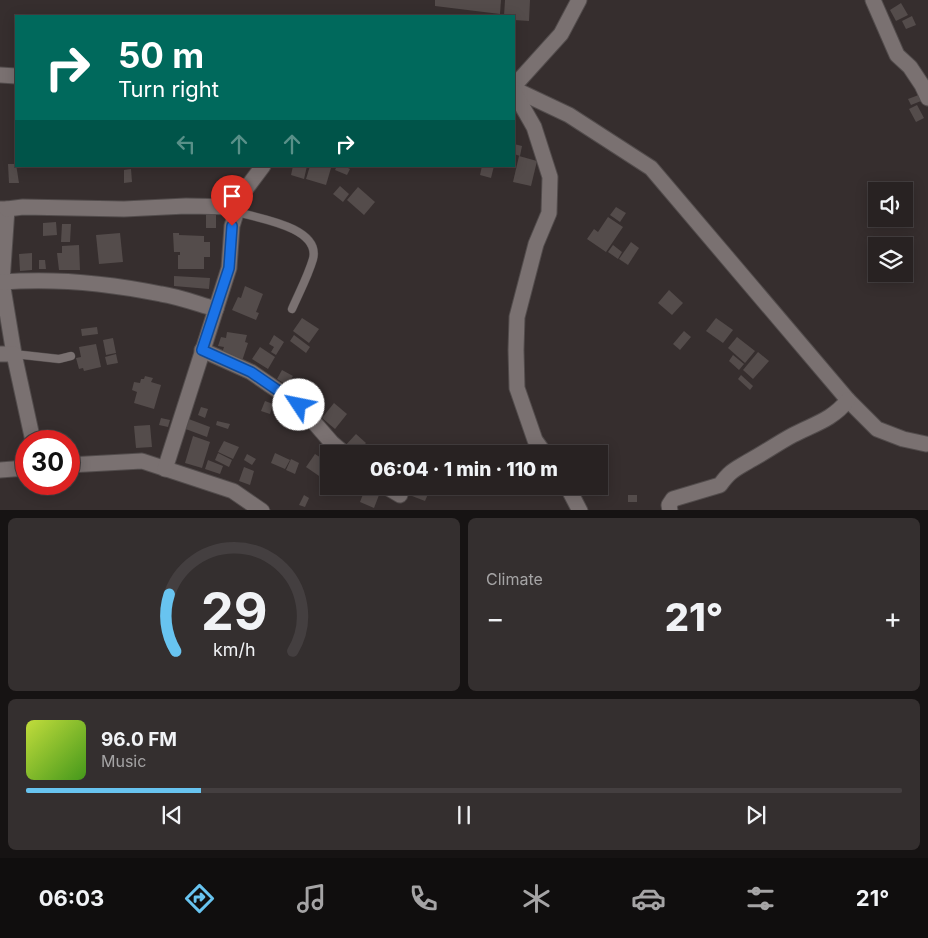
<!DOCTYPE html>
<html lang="en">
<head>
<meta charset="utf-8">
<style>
  body { margin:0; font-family:Inter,sans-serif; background:#342f2f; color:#f1f3f6; height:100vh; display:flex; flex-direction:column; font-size:19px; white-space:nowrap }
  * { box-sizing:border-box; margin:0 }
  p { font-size:16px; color:#a5a4a5 }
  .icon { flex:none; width:28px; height:28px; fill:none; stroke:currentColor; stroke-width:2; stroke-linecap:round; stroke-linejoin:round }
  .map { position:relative; height:510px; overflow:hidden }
  .sheet { display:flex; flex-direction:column; gap:8px; padding:8px; background:#161313; flex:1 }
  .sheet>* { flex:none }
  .banner { position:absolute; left:15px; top:15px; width:500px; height:152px; border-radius:0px; box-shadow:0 2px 12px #0003,0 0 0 1px #443f40; background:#00695c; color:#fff; overflow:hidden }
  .fabs { position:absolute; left:868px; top:182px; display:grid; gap:10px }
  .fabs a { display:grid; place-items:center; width:45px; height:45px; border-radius:0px; background:#282222; box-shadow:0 2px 12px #0003,0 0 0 1px #443f40; font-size:25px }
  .speed { position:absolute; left:15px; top:430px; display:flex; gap:10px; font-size:25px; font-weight:700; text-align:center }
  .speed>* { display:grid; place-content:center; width:65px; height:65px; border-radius:50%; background:#282222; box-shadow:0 2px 12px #0003,0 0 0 1px #443f40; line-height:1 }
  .speed .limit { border:8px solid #d22; background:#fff; color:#111 }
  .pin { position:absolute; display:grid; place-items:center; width:42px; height:42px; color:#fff; margin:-51px -21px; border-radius:50% 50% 50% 0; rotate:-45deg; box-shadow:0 0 5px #0007 }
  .pin .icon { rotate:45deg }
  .me { position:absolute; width:55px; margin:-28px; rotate:304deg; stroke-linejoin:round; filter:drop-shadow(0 0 4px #0008) }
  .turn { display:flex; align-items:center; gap:18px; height:105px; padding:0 20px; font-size:22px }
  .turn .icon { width:65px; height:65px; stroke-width:2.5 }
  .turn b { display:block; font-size:35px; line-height:42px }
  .lanes { display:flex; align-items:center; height:48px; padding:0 20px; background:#0003; justify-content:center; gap:25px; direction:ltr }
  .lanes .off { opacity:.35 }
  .big { font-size:38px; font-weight:800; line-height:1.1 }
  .sheet .card { flex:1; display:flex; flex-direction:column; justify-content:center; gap:8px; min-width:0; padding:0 18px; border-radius:8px; background:#342f2f }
  .sheet .dial { align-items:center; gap:0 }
  .dial svg { height:130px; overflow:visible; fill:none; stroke:#443f40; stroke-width:7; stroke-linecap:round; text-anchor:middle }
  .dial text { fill:#f1f3f6; stroke:none }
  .song { display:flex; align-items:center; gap:15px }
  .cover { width:60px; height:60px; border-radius:8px; background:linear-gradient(135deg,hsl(70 70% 55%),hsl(100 70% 35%)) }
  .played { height:5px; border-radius:2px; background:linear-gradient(90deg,#68c4f0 20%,#443f40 20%) }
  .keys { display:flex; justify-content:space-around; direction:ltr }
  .heat { display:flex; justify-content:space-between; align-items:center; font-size:28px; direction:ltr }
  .sheet .tiles { flex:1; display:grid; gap:8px; grid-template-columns:1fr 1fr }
  .card:last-child { grid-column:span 2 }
  .trip { position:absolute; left:320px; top:445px; width:288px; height:50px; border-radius:0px; background:#282222; box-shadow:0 2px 12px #0003,0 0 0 1px #443f40; font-weight:800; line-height:50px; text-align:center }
  .tabs { display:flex; height:80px; justify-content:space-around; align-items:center; background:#100e0e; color:#a5a4a5 }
  .tabs .icon { width:35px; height:35px }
  .tabs .current { color:#68c4f0 }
  .tabs b { font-size:22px; color:#f1f3f6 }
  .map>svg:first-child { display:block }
  .building { fill:#544c4b }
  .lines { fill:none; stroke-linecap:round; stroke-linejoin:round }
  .lane-casing { stroke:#524c4c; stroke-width:9 }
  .street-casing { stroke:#524c4c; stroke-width:17 }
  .lane { stroke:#7a7171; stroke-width:8 }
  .street { stroke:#7a7171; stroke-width:15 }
  .route-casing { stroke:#114b97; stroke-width:12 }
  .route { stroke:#1a73e8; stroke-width:9 }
</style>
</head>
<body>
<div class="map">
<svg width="928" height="511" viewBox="0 0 928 511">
  <rect width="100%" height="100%" fill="#362e2e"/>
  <g class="building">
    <polygon points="435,0 501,0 500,14 435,6"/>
    <polygon points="505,0 530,0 529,21 514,20 514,16 504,16"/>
    <polygon points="901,3 908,15 896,21 890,10"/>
    <polygon points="912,16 916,25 906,29 902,21"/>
    <polygon points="924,93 926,99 911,105 908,99"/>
    <polygon points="917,105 924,118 916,122 909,109"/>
    <polygon points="514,144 522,146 520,156 514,154"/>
    <polygon points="519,156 537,161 531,186 513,182"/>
    <polygon points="8,164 16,164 19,183 9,183"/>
    <polygon points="293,166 307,166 304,179 291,175"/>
    <polygon points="310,166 325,166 331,168 326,185 306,179"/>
    <polygon points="337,166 344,166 350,169 347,175 335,170"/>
    <polygon points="482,166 494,166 491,178 480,175"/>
    <polygon points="131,169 132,182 124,183 124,170"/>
    <polygon points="340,186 349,194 343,202 333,194"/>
    <polygon points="358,187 375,202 364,215 347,200"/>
    <polygon points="616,207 626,213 620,222 610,215"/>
    <rect x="206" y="209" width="10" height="19"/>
    <polygon points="608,217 623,227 606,252 587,239 594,229 598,232"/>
    <polygon points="56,222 57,235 43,236 43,223"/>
    <polygon points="62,224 71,224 70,242 61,242"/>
    <polygon points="120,233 123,262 99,264 96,235"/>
    <polygon points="173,233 179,233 179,235 204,236 204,242 210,242 210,257 204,257 204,269 178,269 178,255 180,255 180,252 174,252"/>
    <polygon points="631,242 639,248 628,265 619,259"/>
    <polygon points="79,245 80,270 59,270 57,253 62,253 62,246"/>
    <polygon points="613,245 622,252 618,259 608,252"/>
    <polygon points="32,253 32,270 20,271 19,254"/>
    <polygon points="39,260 45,260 46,269 39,269"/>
    <polygon points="174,276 210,278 209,289 174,286"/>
    <polygon points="245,286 263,294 256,312 259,313 256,320 232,310 238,297 241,298"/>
    <polygon points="669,290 683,303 672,315 658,303"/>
    <polygon points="302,318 319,329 309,343 293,331"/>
    <polygon points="716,318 733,330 723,343 706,331"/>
    <polygon points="97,327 98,334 82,336 81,329"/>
    <polygon points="684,331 691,337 680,350 673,344"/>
    <polygon points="227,332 247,335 245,342 248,343 242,361 222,353 224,347 218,346 221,337 226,338"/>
    <polygon points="274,335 284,342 276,355 271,352 274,347 269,344"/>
    <polygon points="294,335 310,347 306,353 290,341"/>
    <polygon points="737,337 755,351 745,363 728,348"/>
    <polygon points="113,338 116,353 106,355 103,340"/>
    <polygon points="96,344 101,367 84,371 83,368 79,369 76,358 81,357 79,347"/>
    <polygon points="260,347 275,357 268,369 252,359"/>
    <polygon points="758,352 769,361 753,379 743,370"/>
    <polygon points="116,354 118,363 107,365 105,357"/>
    <polygon points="733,355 744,364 739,370 729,361"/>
    <polygon points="282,370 293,376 287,385 277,379"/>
    <polygon points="741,375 753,386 750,390 738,379"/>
    <polygon points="145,376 153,378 151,382 161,385 154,409 134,403 137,392 132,390 134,382 140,383 141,379 144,379"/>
    <polygon points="265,401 273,404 270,414 261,411"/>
    <polygon points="334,403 347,414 335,429 322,418"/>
    <polygon points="201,407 208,409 205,418 198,415"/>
    <polygon points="161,418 170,420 168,427 159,425"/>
    <polygon points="186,418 210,427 207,437 183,428"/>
    <polygon points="217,421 230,424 228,429 216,425"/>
    <polygon points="150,425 152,447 136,448 134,426"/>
    <polygon points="356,434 366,443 356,454 350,454 343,448"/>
    <polygon points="193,436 210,442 202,468 185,463"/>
    <polygon points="224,441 239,447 233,459 218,452"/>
    <polygon points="218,453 232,460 229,467 215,460"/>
    <polygon points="275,453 290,460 285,469 271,463"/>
    <polygon points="247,454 256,459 252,465 244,460"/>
    <polygon points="315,454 329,463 329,469 322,478 306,467"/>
    <polygon points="291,459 299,463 295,474 286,470"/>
    <polygon points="208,460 223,466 220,474 205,469"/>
    <polygon points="244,467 254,471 250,485 239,481"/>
    <polygon points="416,486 431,487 425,501 412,496"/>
    <polygon points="365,489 379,495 374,508 360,502"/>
    <polygon points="304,495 309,498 305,507 299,505"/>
    <rect x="628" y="495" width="9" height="7"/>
  </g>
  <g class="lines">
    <defs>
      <g id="lane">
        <path d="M 237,212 C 257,218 321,227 313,259 C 308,276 299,293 292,309"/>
        <polyline points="14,354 59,359 71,356"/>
      </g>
      <g id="street">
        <polyline points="873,0 897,55 910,67 922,85 928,98"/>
        <polyline points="0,75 16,76"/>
        <polyline points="514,86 561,34 579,0"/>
        <polyline points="514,89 569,115 651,168 848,400 877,429 903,439 926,444"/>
        <polyline points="514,92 534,127 550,177 549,213 536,244 517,317 516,350 517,388 535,440 545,454"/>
        <polyline points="0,209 7,209 2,282 14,354"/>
        <polyline points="7,209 23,207 124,209 186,206 238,207"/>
        <path d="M 2,282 C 55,278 108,283 161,294 C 180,297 198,304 216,309"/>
        <polyline points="202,350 251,372 299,405 332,443 345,454"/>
        <polyline points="0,354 14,354 33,441"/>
        <polyline points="69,465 142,461 233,491 262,511"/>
        <polyline points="165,469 229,268 232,226 242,194 263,166"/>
        <polyline points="0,470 26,468"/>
        <polyline points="385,486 400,495"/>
        <polyline points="567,486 580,511"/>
        <path d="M 670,511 L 669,505 L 673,499 L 720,485 C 730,471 734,470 749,461 C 764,453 778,443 793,435 C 814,424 832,420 848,400"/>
      </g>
    </defs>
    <use href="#lane" class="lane-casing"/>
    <use href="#street" class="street-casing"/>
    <use href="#lane" class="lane"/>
    <use href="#street" class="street"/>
  </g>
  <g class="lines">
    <defs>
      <polyline id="route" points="232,226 229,268 202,350 251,372 299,405"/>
    </defs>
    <use href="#route" class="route-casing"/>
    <use href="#route" class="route"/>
  </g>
</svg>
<div class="fabs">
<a><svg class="icon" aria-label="sound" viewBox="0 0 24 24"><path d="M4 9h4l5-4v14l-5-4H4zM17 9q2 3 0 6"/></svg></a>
<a><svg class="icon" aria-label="layers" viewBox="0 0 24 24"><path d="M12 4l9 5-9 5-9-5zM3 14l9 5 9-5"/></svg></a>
</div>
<div class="speed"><div class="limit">30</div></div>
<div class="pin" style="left:232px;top:226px;background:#d93025"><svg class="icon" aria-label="arrive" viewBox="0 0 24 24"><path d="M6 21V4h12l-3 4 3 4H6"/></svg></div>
<svg class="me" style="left:299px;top:405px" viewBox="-20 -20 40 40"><circle r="19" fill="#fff"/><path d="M0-13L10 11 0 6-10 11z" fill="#1a73e8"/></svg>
<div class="trip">06:04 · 1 min · 110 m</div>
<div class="banner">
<div class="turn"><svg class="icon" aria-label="right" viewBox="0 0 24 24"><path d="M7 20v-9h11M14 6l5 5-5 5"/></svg><div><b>50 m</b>Turn right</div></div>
<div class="lanes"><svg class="icon off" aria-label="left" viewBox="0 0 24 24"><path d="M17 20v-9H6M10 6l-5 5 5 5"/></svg><svg class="icon off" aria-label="ahead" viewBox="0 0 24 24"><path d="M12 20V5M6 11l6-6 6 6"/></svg><svg class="icon off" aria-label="ahead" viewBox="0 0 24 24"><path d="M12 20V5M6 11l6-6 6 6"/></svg><svg class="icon" aria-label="right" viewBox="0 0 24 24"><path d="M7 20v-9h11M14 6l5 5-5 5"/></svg></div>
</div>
</div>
<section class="sheet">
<div class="tiles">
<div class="card dial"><svg viewBox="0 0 100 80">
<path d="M14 69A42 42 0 1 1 86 69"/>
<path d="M14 69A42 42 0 0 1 10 34" stroke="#68c4f0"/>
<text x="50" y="56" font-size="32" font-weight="700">29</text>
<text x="50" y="72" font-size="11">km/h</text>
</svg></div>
<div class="card"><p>Climate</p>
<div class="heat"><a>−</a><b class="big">21°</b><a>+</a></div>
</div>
<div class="card">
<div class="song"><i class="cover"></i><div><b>96.0 FM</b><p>Music</p></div></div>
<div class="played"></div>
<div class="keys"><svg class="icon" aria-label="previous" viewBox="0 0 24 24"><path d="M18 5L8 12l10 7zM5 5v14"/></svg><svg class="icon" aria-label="pause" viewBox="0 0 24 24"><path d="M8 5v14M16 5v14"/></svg><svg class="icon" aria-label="next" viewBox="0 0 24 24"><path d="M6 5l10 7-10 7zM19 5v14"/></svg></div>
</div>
</div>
</section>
<nav class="tabs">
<b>06:03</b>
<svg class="icon current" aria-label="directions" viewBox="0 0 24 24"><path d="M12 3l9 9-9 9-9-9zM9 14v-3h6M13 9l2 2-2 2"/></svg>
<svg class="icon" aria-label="music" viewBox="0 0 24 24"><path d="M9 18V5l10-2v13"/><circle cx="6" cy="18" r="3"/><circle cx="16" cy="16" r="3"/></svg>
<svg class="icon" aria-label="phone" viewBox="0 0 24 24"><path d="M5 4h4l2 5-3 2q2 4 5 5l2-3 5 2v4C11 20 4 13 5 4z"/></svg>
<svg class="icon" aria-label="climate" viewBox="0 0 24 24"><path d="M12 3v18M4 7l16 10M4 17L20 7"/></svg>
<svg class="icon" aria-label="car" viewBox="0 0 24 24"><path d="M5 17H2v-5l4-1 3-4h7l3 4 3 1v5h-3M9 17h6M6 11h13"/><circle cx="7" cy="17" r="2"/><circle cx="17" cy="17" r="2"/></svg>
<svg class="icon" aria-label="filters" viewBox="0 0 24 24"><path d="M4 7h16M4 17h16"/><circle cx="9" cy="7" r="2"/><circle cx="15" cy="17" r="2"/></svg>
<b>21°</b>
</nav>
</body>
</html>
